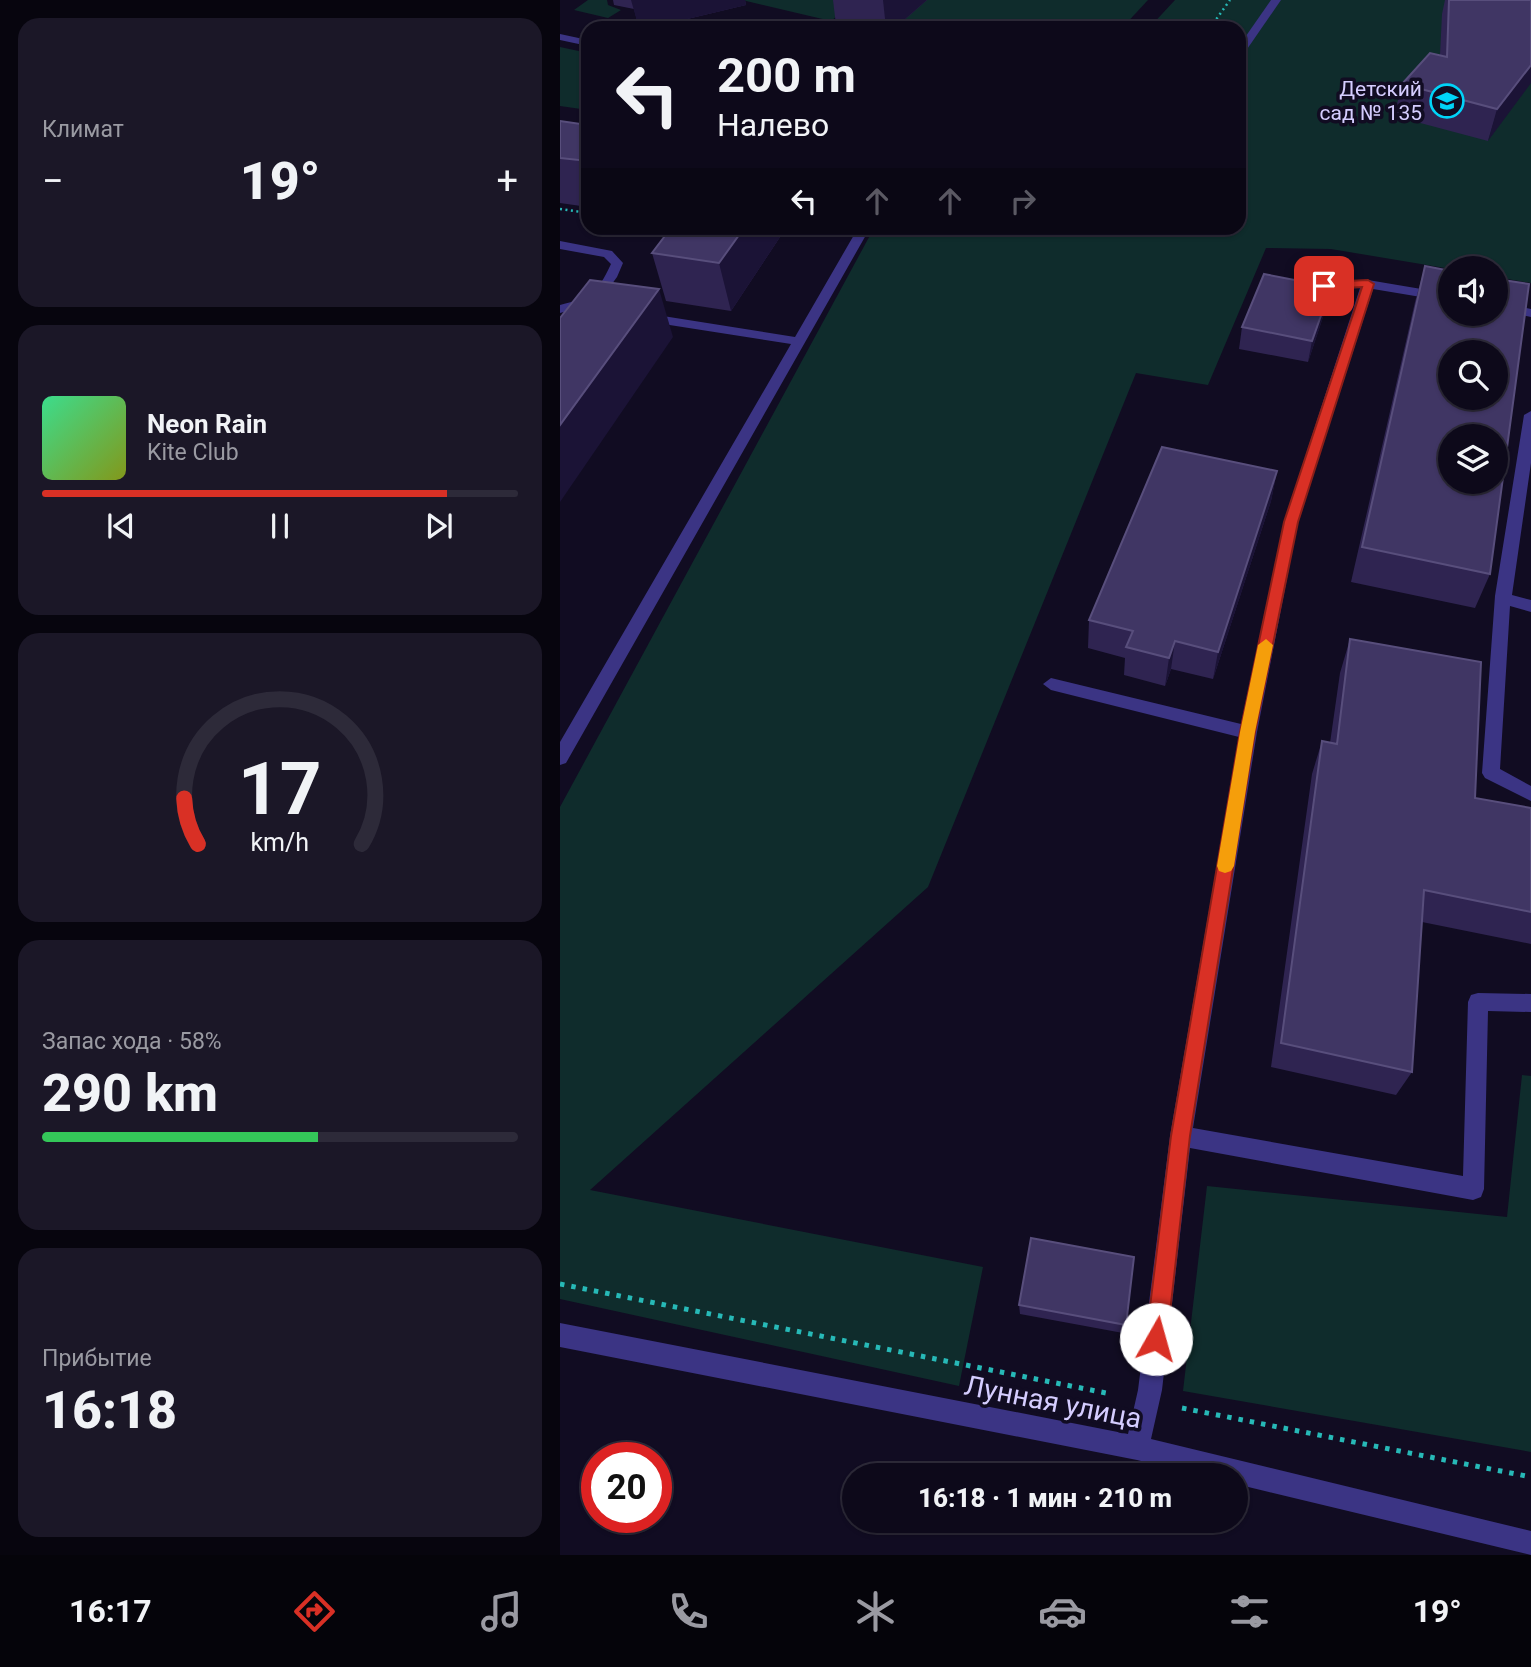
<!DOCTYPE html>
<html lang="ru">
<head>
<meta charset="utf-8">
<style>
  body { margin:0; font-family:Roboto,sans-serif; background:#1b1727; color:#f1f3f6; height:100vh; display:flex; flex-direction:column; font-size:26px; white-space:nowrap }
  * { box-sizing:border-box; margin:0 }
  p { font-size:23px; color:#9a9aa2 }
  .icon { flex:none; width:38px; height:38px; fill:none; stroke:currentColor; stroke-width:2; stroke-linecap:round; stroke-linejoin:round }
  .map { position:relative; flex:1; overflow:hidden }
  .drawer { display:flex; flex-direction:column; gap:18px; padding:18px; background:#07050e; width:560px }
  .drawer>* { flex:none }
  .guide { position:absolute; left:21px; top:21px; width:665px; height:214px; border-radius:21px; box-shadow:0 2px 5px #0004,0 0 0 2px #2d2a39; background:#0d091a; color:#f1f3f6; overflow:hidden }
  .buttons { position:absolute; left:878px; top:256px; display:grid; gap:14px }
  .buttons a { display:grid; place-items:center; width:70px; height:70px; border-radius:50%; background:#0d091a; box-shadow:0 2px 5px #0004,0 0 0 2px #2d2a39; font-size:35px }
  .speed { position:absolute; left:21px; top:1442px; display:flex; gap:14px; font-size:35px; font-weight:700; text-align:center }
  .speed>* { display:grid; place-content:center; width:91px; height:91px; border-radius:50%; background:#0d091a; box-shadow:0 2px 5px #0004,0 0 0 2px #2d2a39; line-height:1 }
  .speed .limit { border:10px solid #d22; background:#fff; color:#111 }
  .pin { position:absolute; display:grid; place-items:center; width:60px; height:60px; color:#fff; margin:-30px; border-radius:14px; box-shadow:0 4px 10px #0006 }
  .me { position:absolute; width:77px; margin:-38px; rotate:7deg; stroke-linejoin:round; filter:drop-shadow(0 0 5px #0008) }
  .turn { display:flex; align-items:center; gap:24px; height:147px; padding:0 21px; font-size:32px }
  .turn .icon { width:91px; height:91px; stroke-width:2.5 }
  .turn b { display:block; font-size:49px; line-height:60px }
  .lanes { display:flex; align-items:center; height:66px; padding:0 21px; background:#0003; justify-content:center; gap:35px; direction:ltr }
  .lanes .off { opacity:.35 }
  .big { font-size:52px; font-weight:800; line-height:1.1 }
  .drawer .card { flex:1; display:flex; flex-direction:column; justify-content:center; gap:10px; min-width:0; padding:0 24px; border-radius:21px; background:#1b1727 }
  .drawer .dial { align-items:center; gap:0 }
  .dial svg { height:182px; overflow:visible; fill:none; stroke:#2d2a39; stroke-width:7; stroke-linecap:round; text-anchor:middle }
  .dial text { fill:#f1f3f6; stroke:none }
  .song { display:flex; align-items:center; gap:21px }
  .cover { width:84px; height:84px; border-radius:10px; background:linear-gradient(135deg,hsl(150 70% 55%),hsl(70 70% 35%)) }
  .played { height:7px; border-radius:4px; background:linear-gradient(90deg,#d93025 85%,#2d2a39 85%) }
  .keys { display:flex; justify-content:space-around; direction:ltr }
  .heat { display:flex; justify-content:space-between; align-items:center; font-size:38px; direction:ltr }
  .charge { height:10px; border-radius:5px; background:linear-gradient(90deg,#34c759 58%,#2d2a39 0) }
  .trip { position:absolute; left:282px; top:1463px; width:406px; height:70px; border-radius:35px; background:#0d091a; box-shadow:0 2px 5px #0004,0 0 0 2px #2d2a39; font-weight:800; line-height:70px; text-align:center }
  .tab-bar { display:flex; height:112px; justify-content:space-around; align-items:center; background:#05040a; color:#9a9aa2 }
  .tab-bar .icon { width:49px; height:49px }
  .tab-bar .active { color:#d93025 }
  .tab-bar b { font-size:32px; color:#f1f3f6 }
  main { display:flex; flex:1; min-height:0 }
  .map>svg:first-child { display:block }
  .green { fill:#0f2c2c }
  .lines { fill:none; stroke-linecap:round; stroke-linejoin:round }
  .path-far1 { stroke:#27b9b7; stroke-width:2.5; stroke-dasharray:2 3.5; stroke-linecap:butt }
  .path { stroke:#27b9b7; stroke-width:5; stroke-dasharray:4.5 7; stroke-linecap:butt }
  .minor { fill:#3b3484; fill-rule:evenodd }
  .wall { fill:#2f2451 }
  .shaded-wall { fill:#1b1336 }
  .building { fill:#403664; stroke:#584e7c; stroke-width:2; fill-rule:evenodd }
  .route { fill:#d93025; stroke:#8d1f18; stroke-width:2 }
  .slow { fill:#f59e0b }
  .labels { text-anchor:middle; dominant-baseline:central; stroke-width:7; stroke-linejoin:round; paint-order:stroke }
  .far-poi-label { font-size:21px; fill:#d5cdff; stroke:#110c22; text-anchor:end }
  .near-street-label { font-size:28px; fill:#d5cdff; stroke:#110c22 }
</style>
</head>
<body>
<main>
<section class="drawer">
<div class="card"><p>Климат</p>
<div class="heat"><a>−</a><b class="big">19°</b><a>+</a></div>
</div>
<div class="card">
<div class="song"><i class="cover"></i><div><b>Neon Rain</b><p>Kite Club</p></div></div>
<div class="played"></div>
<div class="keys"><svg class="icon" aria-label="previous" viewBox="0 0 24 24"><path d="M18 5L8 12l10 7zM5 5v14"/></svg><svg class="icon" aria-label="pause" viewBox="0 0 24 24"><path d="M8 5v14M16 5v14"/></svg><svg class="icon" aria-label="next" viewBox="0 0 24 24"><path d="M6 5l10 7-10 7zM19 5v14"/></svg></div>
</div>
<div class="card dial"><svg viewBox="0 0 100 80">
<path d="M14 69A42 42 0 1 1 86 69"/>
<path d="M14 69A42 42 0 0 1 8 49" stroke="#d93025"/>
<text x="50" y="56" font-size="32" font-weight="700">17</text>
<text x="50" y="72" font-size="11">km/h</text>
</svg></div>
<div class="card"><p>Запас хода · 58%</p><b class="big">290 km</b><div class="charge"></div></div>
<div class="card"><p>Прибытие</p><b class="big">16:18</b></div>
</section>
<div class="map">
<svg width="971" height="1555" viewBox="0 0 971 1555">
  <rect width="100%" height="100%" fill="#110c22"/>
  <g class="green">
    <polygon points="28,0 47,0 48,5 61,10 48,18 14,10"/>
    <polygon points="182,0 297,0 271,21"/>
    <polygon points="364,0 588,0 562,28 332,28"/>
    <polygon points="615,0 971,0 971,283 936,277 936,268 891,269 771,249 706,248 648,385 576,373 368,887 30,1190 423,1267 399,1386 0,1299 0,807 314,228 679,228 679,28 589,28"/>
    <polygon points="0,47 28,53 28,110 0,106"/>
    <polygon points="962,1075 971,1076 971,1452 623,1391 647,1186 947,1217"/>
  </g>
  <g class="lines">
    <g class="path-far1">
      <polyline points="650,28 670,0"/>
      <polyline points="0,209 28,213"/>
    </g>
    <g class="path">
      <polyline points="0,1284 551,1394"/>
      <polyline points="622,1408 971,1477"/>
    </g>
    <g class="minor">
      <polygon points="711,0 721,0 683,55 679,56 679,46"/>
      <polygon points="0,34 28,40 28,46 0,40"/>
      <polygon points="298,228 310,228 6,763 0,765 0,742 231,344 84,321 78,317 84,313 235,337"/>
      <path d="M 0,241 L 52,251 L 63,263 L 57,277 L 38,303 L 0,313 L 0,305 C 31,297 37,294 51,264 L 44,257 L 0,249 Z"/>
      <polygon points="808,280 891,294 891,302 813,289 738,522 697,732 633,1128 903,1176 908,1002 911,995 918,993 971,994 971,1012 928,1011 924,1189 921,1197 913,1200 630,1148 602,1390 591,1439 971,1531 971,1555 676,1484 676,1475 638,1475 577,1460 0,1347 0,1323 568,1434 578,1390 610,1136 679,737 491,690 483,684 491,678 681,724 724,522 800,288 742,291 736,287 742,283"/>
      <polygon points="936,302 971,309 971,317 936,310"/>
      <polygon points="971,411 971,463 952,595 971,600 971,612 950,606 940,769 971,786 971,801 925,778 922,773 935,596 964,415"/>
    </g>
  </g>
  <g class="wall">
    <polygon points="53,0 185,0 186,5 98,26 94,28 79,28 74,9 54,5"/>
    <polygon points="273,0 367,0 335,28 293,28 276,25"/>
    <polygon points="885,0 971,0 928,141 834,116 842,84 880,55 882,14"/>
    <polygon points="0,121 28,125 28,207 0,203"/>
    <polygon points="226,228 171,311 106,301 92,253"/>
    <polygon points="865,266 930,574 915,608 791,582 855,302"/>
    <polygon points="766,308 748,362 679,349 682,327"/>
    <polygon points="717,471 711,501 653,679 611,669 605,686 564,675 565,658 528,648 529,620"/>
    <polygon points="790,639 915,798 971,808 971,944 862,922 852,1072 836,1095 711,1067 752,774 762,741 770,743 780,673"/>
    <polygon points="459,1305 566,1325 563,1333 460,1314"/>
  </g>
  <g class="shaded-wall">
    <polygon points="71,0 185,0 186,5 98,26 94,28 79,28"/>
    <polygon points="323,0 367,0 335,28 326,28"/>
    <polygon points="971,65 971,83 928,141 937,109"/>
    <polygon points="184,228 226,228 171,311 159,263"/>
    <polygon points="771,287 766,308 748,362 752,341"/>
    <polygon points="99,289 113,337 0,502 0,425"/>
    <polygon points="717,471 711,501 653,679 658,652"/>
    <polygon points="615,641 611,669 605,686 609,658"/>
  </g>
  <g class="building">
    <polygon points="889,0 971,0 971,65 937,109 842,84 870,53 887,57"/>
    <polygon points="0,121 28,125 28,161 0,158"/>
    <polygon points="111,228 184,228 159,263 92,253"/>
    <path d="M 865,266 L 891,271 L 891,313 L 936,313 L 936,279 L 969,284 L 930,574 L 802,547 ZM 891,352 L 936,352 L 936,397 L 891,397 ZM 891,436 L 936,436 L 936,481 L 891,481 Z"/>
    <polygon points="704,274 771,287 752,341 682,327"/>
    <polygon points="30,280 99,289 0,425 0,318"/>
    <polygon points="602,447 717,471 658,652 615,641 609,658 566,647 573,631 529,620"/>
    <polygon points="790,639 921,662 915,798 971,808 971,912 864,890 852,1072 721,1043 762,741 777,744"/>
    <polygon points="471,1238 574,1257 566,1325 459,1305"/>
  </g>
  <polygon class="route" points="808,280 814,284 738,522 695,732 630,1136 607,1339 604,1347 596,1350 589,1347 586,1339 611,1136 680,732 724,522 802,287 764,289 759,286 764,282"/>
  <polygon class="slow" points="706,639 713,645 695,732 674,866 671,871 665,873 659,871 657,866 680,732 698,645"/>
  <defs>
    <symbol id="school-ring" viewBox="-11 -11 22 22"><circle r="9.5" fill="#110c22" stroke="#00d3f8" stroke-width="1.5"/><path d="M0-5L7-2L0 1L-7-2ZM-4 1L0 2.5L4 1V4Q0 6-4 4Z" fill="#00d3f8"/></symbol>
  </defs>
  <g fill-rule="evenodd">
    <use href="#school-ring" x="868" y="82" width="38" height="38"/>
  </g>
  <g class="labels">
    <g class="far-poi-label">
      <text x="862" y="89">Детский<tspan x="862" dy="24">сад № 135</tspan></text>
    </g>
    <g class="near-street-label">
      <text transform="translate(493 1402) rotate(11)">Лунная улица</text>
    </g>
  </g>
</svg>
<div class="buttons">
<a><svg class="icon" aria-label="sound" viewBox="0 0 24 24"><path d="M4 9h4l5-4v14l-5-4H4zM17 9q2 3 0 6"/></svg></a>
<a><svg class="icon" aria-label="search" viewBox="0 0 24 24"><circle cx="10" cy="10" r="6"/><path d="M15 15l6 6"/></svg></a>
<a><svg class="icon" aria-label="layers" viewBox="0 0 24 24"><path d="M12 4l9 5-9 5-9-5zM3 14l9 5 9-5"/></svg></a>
</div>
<div class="speed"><div class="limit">20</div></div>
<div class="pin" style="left:764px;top:286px;background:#d93025"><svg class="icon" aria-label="arrive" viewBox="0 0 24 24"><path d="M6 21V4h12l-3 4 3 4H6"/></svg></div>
<svg class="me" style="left:596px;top:1339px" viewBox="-20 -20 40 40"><circle r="19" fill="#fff"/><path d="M0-13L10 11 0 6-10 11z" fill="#d93025"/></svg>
<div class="trip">16:18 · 1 мин · 210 m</div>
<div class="guide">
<div class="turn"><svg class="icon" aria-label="left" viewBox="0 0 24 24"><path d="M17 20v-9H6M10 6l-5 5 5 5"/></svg><div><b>200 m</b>Налево</div></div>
<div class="lanes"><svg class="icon" aria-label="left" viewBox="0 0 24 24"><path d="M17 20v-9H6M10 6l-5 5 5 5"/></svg><svg class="icon off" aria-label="ahead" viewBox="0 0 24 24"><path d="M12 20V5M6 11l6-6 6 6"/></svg><svg class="icon off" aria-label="ahead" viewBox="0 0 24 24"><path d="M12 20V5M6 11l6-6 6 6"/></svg><svg class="icon off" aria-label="right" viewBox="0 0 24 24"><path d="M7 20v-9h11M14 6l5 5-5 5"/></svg></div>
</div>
</div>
</main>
<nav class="tab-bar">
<b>16:17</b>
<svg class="icon active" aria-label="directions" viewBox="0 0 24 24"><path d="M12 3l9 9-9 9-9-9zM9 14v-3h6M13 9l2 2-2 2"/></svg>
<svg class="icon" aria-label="music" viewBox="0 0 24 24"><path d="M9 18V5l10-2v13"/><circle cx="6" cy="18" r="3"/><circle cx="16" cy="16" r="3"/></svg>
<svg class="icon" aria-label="phone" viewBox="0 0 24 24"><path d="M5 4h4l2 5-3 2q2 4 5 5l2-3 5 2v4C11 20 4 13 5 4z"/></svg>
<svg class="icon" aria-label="climate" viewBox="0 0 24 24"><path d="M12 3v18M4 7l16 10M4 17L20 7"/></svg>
<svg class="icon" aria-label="car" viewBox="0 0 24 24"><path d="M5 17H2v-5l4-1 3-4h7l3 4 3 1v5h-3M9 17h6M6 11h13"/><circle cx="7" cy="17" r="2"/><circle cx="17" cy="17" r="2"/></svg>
<svg class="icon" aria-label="filters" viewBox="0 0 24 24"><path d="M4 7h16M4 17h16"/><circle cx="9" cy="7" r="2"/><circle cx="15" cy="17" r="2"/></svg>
<b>19°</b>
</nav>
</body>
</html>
